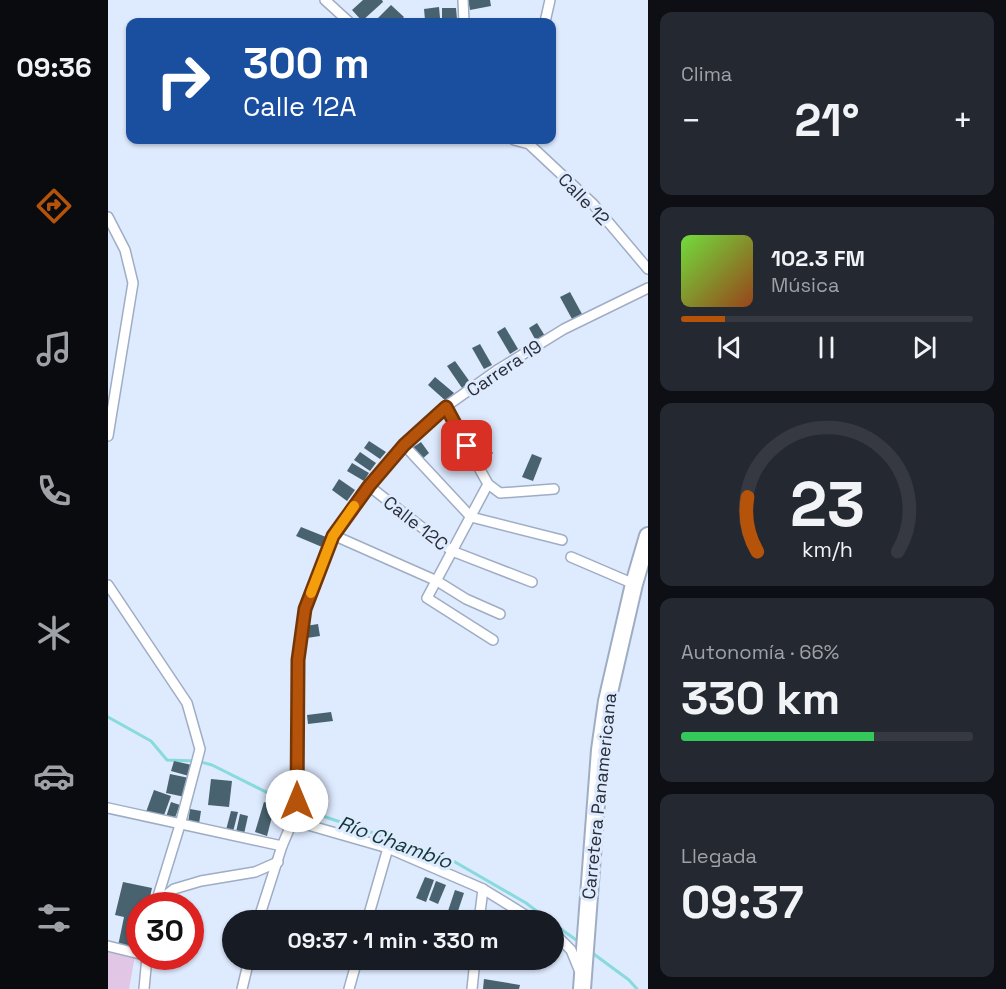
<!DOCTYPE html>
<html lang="es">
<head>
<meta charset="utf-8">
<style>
  body { margin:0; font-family:"Space Grotesk",sans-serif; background:#242831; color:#f1f3f6; height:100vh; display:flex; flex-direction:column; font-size:22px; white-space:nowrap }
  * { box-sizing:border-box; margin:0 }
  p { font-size:20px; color:#9ea1a6 }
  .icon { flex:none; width:33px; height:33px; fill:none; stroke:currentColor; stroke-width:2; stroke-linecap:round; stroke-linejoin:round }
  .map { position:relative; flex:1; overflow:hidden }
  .details { display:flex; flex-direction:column; gap:12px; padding:12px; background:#0d0f14; width:358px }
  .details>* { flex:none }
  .top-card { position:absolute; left:18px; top:18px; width:430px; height:126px; border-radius:12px; box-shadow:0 2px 4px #0004; background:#1a4fa0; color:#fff; overflow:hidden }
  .speed { position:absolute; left:18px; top:892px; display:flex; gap:12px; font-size:30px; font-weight:700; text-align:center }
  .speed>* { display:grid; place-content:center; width:78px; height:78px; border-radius:50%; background:#171b24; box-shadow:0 2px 4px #0004; line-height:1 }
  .speed .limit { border:9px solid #d22; background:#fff; color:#111 }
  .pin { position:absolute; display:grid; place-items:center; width:51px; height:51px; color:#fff; margin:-26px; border-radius:12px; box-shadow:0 3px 9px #0006 }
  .me { position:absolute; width:66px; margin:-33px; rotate:0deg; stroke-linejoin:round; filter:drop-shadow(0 0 4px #0008) }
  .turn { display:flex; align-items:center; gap:21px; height:126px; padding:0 18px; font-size:27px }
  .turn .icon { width:78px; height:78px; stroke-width:2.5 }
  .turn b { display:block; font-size:42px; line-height:51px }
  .big { font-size:45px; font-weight:600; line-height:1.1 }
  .details .card { flex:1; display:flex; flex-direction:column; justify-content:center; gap:9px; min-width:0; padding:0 21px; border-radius:12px; background:#242831 }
  .details .dial { align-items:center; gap:0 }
  .dial svg { height:156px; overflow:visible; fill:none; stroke:#363941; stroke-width:7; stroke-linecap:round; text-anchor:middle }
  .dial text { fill:#f1f3f6; stroke:none }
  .song { display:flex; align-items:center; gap:18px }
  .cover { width:72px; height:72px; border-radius:9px; background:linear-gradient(135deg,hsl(100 70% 55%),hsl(20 70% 35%)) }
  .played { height:6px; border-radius:3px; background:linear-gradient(90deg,#b45309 15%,#363941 15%) }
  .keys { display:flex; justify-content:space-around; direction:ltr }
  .heat { display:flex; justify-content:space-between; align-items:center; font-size:33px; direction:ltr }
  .charge { height:9px; border-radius:4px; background:linear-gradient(90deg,#34c759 66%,#363941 0) }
  .trip { position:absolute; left:114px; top:910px; width:342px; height:60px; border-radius:30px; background:#171b24; box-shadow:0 2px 4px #0004; font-weight:600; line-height:60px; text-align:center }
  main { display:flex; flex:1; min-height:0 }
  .menu { display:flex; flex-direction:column; width:108px; justify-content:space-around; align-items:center; background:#090b0e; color:#9ea1a6 }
  .menu .icon { width:42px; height:42px }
  .menu .current { color:#b45309 }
  .menu b { font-size:27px; color:#f1f3f6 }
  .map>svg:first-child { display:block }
  .green { fill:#e2c6e6 }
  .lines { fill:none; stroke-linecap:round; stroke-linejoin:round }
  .stream { stroke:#88dadc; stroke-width:3 }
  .building { fill:#48636f }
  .street-casing { stroke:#9fadc4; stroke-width:12 }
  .highway-casing { stroke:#9fadc4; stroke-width:20 }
  .street { stroke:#fff; stroke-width:9 }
  .highway { stroke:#fff; stroke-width:16 }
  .route-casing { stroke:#753606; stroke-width:15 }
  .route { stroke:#b45309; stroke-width:10 }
  .slow { stroke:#f59e0b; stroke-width:10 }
  .labels { text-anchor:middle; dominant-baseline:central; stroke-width:6; stroke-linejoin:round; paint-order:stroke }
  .street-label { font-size:18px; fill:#282d37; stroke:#deeafe }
  .water-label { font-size:20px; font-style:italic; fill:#0f3738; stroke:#deeafe }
</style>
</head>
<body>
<main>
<nav class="menu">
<b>09:36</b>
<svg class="icon current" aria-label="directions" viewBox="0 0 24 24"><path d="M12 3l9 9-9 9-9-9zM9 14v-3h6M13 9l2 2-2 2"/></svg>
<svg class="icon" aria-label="music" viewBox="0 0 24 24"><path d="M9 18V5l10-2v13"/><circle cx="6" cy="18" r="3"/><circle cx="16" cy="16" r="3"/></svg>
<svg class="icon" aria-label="phone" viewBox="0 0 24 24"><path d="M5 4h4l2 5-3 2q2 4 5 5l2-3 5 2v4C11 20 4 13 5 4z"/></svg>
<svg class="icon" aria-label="climate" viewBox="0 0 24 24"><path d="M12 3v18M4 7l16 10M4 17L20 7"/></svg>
<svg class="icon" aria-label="car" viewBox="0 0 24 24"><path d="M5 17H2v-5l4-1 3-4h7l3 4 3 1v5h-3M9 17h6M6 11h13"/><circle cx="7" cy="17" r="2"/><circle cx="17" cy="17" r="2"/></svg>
<svg class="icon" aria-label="filters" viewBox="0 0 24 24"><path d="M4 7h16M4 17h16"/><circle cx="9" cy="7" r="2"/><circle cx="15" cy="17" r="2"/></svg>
</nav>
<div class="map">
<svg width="540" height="989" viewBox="0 0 540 989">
  <rect width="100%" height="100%" fill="#deeafe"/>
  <polygon class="green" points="0,951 27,956 21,989 0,989"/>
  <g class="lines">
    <g class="stream">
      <polyline points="0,717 43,741 59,760 89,761 104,765 188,807 268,834 307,852 347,862 418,903 442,921"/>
      <polyline points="446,924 471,942"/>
      <polyline points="483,952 521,980 529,989"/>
    </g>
  </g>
  <g class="building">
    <polygon points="255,0 274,0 275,2 254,21 244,10"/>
    <polygon points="360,0 382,0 383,6 362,10"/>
    <polygon points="283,5 296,17 291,22 266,22"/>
    <polygon points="331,7 332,18 317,20 316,9"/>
    <polygon points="334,8 348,8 349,19 334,19"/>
    <polygon points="462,292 474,314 464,319 452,297"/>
    <polygon points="429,323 437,336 428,341 421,328"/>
    <polygon points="397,327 410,349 402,354 389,332"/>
    <polygon points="372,344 384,365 376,369 364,348"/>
    <polygon points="347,361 362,382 354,388 339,366"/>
    <polygon points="327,377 346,393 339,402 320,385"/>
    <polygon points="261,441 278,452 272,459 256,448"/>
    <polygon points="313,442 321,453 313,460 304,448"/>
    <polygon points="376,443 385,453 374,462 365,452"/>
    <polygon points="252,452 268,463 262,471 246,460"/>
    <polygon points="424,454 434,458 425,481 414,477"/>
    <polygon points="244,463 261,473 256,481 239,471"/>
    <polygon points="231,479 247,490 239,501 224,490"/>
    <polygon points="193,527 218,537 214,547 188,536"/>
    <polygon points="210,624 212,636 199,638 198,626"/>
    <polygon points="223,712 225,721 200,724 199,715"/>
    <polygon points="66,761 84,765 81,776 63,771"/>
    <polygon points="62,774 81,778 77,797 58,793"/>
    <polygon points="103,779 124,781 121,807 100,805"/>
    <polygon points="46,790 63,796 55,818 38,812"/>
    <polygon points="63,802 72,805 66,820 58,817"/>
    <polygon points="156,802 167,805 159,836 147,832"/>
    <polygon points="82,809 93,811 91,824 80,823"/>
    <polygon points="123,811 130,812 125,832 118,830"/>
    <polygon points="132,814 140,816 136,834 128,832"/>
    <polygon points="317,877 326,880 318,902 308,898"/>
    <polygon points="328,881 338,885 330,904 321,900"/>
    <polygon points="15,882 44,888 40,906 32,906 32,950 10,946 16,917 7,915"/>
    <polygon points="347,890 356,893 348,917 339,914"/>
    <polygon points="376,979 412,985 411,989 375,989"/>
  </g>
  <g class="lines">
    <defs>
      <g id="street">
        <polyline points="217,0 241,22"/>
        <polyline points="355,0 356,22"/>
        <polyline points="437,22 442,0"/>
        <polyline points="406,140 421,144 485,204 540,269"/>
        <polyline points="0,217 17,250 25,283 0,436"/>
        <polyline points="337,407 380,484 392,493 446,489"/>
        <polyline points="296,445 363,517 454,540"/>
        <polyline points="380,484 319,598 385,640"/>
        <polyline points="261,486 344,551 424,582"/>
        <polyline points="225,535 329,581 358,599 392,614"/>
        <polyline points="463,557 526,584"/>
        <polyline points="0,585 79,703 92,749 72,825 47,906"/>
        <polyline points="0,808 174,846"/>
        <polyline points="186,821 280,848 375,889 427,921"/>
        <polyline points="48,903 66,889 93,881 147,872 170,862"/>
        <polyline points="150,921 174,846 188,813 190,660 197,609 225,535 261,486 296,445 337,407 391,369 456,329 540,288"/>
        <polyline points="259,921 280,848"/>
        <polyline points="371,921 375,889"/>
        <polyline points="446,933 463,950 472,972"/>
        <polyline points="0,946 32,954"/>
        <polyline points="36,989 39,957"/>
        <polyline points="134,989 141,960"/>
        <polyline points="241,989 249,960"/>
        <polyline points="364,989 367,960"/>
      </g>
      <polyline id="highway" points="474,989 492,750 499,701 526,584 540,536"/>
    </defs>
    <use href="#street" class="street-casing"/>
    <use href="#highway" class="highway-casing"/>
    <use href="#street" class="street"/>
    <use href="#highway" class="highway"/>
  </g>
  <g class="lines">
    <defs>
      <polyline id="route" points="189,801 190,660 197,609 225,536 261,486 296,445 338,407 359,446"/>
    </defs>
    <use href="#route" class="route-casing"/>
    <use href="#route" class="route"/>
    <polyline class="slow" points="203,593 225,536 246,506"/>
  </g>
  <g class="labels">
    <g class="street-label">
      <text transform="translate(476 199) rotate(46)">Calle 12</text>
      <text transform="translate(396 368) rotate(-34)">Carrera 19</text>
      <text transform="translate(308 523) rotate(38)">Calle 12C</text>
      <text transform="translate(491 796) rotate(-84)">Carretera Panamericana</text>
    </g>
    <g class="water-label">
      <text transform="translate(287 842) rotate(20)">Río Chambío</text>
    </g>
  </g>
</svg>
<div class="speed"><div class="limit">30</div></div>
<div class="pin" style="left:359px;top:446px;background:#d93025"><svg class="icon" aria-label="arrive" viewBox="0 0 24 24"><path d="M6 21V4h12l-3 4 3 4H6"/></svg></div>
<svg class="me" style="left:189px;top:801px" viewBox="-20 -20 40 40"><circle r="19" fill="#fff"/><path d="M0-13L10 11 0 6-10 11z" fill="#b45309"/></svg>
<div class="trip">09:37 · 1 min · 330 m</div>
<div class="top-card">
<div class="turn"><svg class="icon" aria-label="right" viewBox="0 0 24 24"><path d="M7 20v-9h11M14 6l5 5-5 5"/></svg><div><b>300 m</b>Calle 12A</div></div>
</div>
</div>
<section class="details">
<div class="card"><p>Clima</p>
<div class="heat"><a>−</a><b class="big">21°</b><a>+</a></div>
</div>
<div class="card">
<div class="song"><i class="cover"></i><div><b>102.3 FM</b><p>Música</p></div></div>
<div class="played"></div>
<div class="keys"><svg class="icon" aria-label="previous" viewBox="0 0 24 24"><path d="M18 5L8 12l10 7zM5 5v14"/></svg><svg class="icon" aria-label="pause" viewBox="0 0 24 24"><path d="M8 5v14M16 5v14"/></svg><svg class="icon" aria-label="next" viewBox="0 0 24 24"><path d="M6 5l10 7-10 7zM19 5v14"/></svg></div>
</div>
<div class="card dial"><svg viewBox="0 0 100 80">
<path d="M14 69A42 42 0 1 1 86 69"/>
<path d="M14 69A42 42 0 0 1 9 41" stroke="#b45309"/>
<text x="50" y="56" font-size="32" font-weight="700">23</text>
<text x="50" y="72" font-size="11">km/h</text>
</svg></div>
<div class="card"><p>Autonomía · 66%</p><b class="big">330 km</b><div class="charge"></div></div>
<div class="card"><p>Llegada</p><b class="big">09:37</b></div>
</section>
</main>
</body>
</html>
